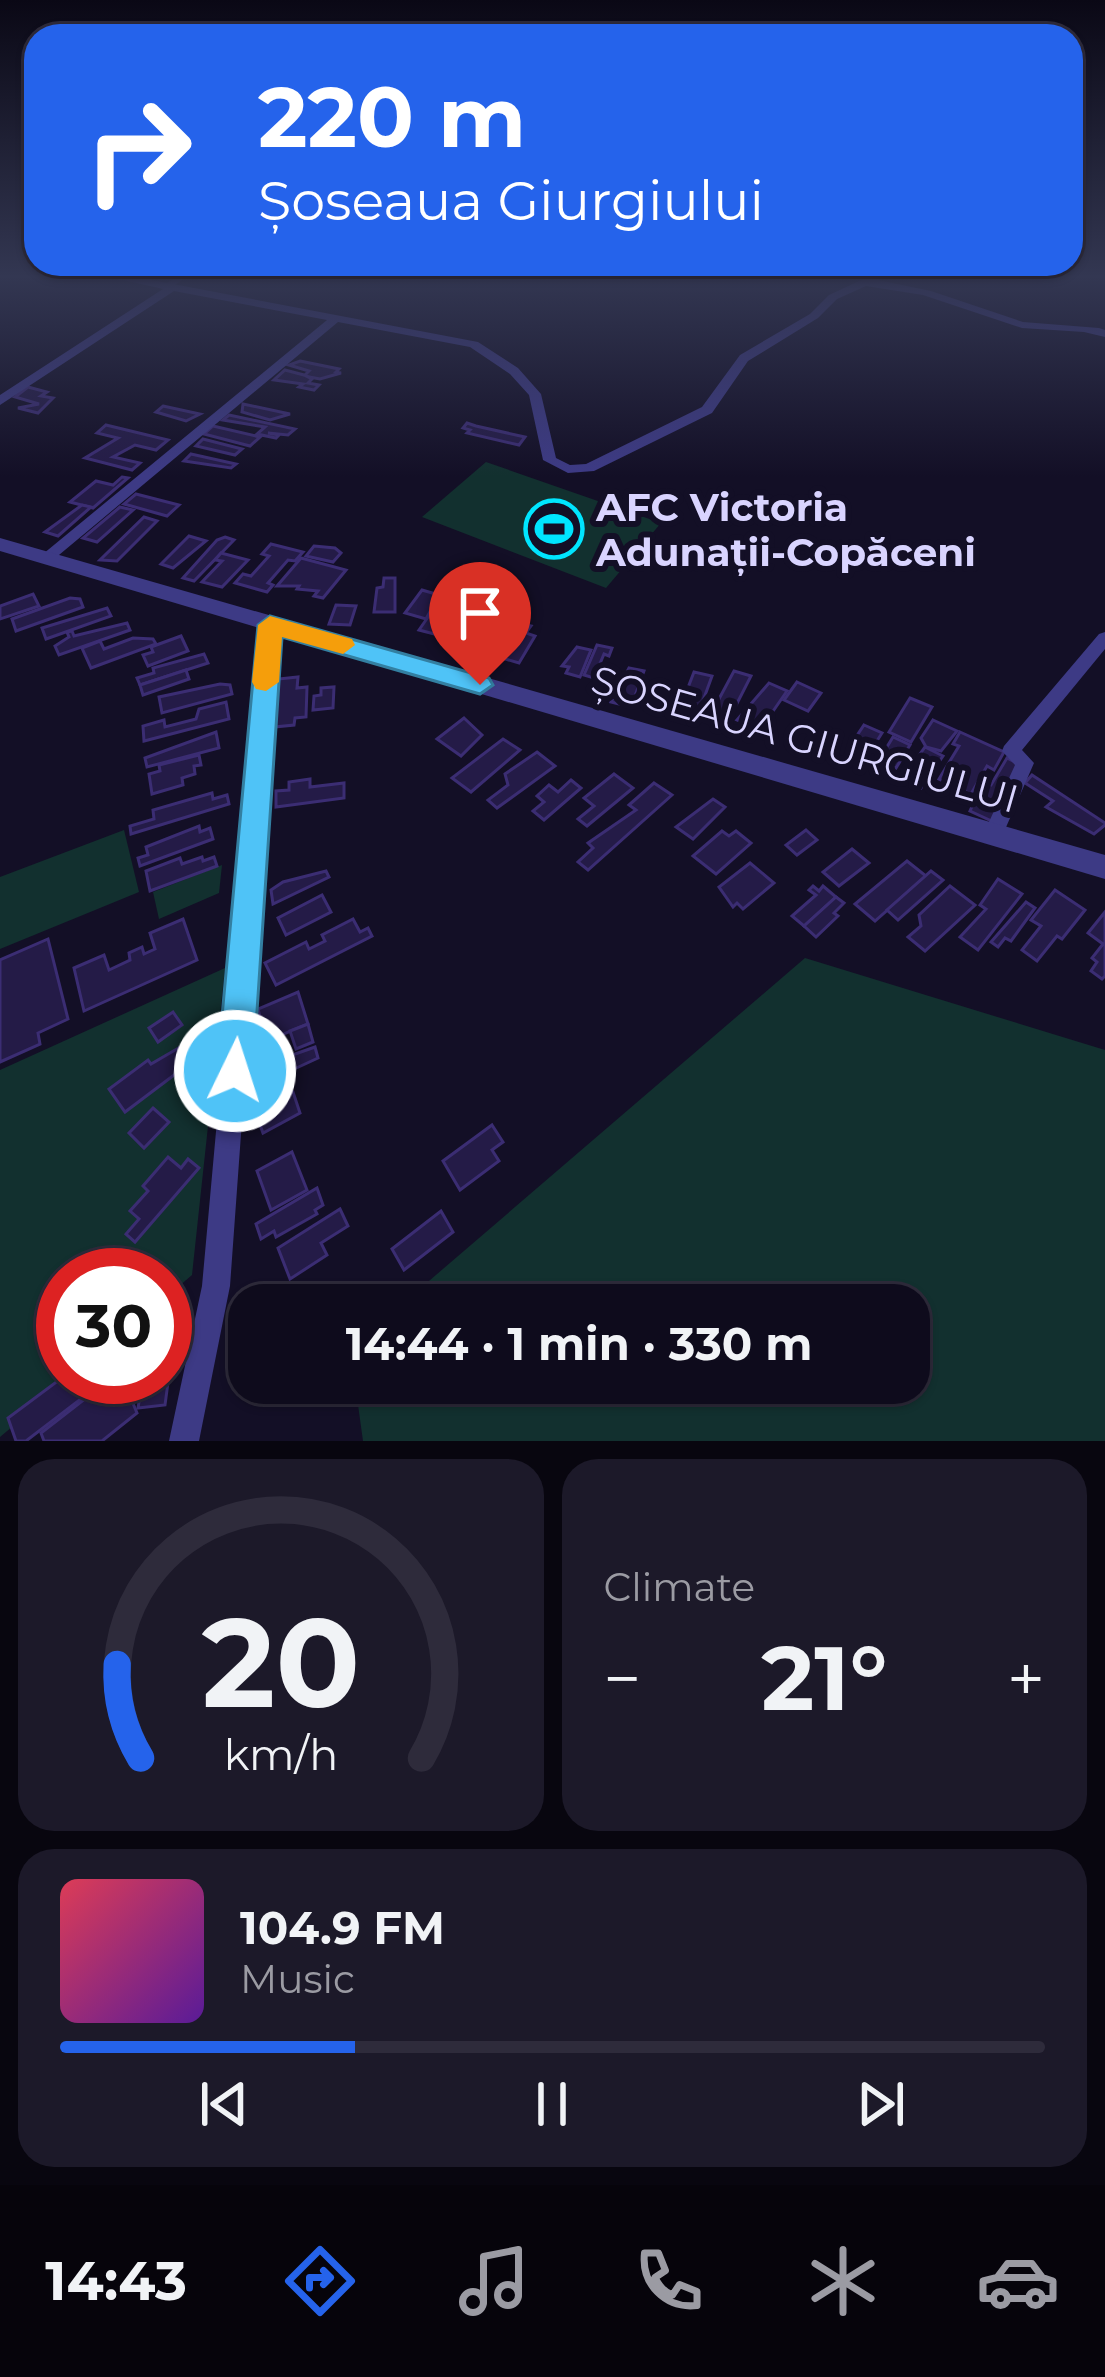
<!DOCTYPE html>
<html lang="en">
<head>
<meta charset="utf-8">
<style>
  body { margin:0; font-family:Montserrat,sans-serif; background:#1c1929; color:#f1f3f6; height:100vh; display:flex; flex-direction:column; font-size:45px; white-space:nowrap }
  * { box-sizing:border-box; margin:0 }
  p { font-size:39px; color:#9b9ba3 }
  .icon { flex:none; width:66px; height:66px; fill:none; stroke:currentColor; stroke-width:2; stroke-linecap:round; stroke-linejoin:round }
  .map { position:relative; height:1441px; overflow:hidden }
  .sheet { display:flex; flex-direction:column; gap:18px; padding:18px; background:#08060f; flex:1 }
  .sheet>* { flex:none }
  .banner { position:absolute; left:24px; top:24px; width:1059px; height:252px; border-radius:36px; box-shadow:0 3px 9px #0004,0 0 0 3px #2e2b3b; background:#2563eb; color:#fff; overflow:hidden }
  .speed { position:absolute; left:36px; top:1248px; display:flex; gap:24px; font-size:60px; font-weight:700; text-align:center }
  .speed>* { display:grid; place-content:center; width:156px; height:156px; border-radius:50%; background:#0e0b1c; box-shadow:0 3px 9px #0004,0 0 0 3px #2e2b3b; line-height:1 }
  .speed .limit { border:18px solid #d22; background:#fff; color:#111 }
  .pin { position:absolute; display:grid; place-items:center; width:102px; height:102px; color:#fff; margin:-123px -51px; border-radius:50% 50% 50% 0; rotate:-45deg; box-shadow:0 0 12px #0007 }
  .pin .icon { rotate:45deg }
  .me { position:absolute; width:132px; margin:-66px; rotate:4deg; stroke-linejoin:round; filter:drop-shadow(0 0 9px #0008) }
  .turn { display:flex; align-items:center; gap:42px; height:252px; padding:0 36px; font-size:54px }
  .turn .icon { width:156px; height:156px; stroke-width:2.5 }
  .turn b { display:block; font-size:84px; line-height:102px }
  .big { font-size:90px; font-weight:700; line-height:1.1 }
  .sheet .tile { flex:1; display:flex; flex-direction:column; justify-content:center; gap:18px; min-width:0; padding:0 42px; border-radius:36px; background:#1c1929 }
  .sheet .dial { align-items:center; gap:0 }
  .dial svg { height:312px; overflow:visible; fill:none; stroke:#2e2b3b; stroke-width:7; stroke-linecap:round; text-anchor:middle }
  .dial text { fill:#f1f3f6; stroke:none }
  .song { display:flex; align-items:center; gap:36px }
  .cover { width:144px; height:144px; border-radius:18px; background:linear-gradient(135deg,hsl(350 70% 55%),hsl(270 70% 35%)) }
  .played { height:12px; border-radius:6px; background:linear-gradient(90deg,#2563eb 30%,#2e2b3b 30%) }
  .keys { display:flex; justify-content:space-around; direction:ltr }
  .heat { display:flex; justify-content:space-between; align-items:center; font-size:66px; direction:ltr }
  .sheet .tiles { flex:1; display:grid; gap:18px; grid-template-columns:1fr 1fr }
  .tile:last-child { grid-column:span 2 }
  .trip { position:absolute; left:228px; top:1284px; width:702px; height:120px; border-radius:36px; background:#0e0b1c; box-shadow:0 3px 9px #0004,0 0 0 3px #2e2b3b; font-weight:700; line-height:120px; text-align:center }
  .dock { display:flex; height:192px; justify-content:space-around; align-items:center; background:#06040b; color:#9b9ba3 }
  .dock .icon { width:84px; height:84px }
  .dock .selected { color:#2563eb }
  .dock b { font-size:54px; color:#f1f3f6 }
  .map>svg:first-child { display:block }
  .green { fill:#12302f }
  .building { fill:#241b47; stroke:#3b2d73; stroke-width:3 }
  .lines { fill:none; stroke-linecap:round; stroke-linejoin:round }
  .service { stroke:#3d3a85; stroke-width:6 }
  .minor { fill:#3d3a85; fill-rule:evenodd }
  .tertiary { fill:#3d3a85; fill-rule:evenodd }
  .route { fill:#4fc3f7; stroke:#337fa1; stroke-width:3 }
  .slow { fill:#f59e0b }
  .labels { text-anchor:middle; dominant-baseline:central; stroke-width:12; stroke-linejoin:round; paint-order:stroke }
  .poi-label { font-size:39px; font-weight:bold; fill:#d9d4ff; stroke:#130f26; text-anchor:start }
  .street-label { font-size:39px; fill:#d9d4ff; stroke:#130f26 }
</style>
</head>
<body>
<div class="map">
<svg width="1105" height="1441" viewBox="0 0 1105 1441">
  <rect width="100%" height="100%" fill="#130f26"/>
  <g class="green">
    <polygon points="486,462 661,523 606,588 422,517"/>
    <polygon points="124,830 139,892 0,949 0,877"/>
    <polygon points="222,865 219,893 159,919 153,892"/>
    <polygon points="805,958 1105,1050 1105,1441 363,1441 355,1383 909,1383 909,1305 401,1305"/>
    <polygon points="225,968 192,1275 165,1298 165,1275 63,1275 63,1377 71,1377 0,1437 0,1070"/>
  </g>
  <g class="building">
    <polygon points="300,361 339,369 336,372 341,373 320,379 304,376 309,371 289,365"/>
    <polygon points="285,370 304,375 312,379 308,383 319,385 314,390 299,387 303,384 274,380"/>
    <polygon points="28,387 47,392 41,396 53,398 38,413 18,408 39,404 15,397"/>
    <polygon points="243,404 290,414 270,420 242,412"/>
    <polygon points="163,406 200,414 186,421 156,412"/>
    <polygon points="229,415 295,429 288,435 268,433 279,435 276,438 257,434 265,427 223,420"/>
    <polygon points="467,423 476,426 525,437 519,445 467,433 470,430 463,428"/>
    <polygon points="106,425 168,440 156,450 135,445 113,457 140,463 132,470 85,458 118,438 97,433"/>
    <polygon points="213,426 260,437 250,446 204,434"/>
    <polygon points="203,439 242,449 235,455 196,446"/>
    <polygon points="191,454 236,464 231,468 184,461"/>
    <polygon points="122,477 128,478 93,508 70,502 96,481 113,485"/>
    <polygon points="136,494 179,505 167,516 124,504"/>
    <polygon points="82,505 91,507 58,536 45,532"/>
    <polygon points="120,507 133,510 97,542 83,538"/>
    <polygon points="144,517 157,521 117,561 100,560"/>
    <polygon points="189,536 206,541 173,568 161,564"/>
    <polygon points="225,537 234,540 194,581 183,578 217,540"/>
    <polygon points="271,544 303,552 295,561 288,560 268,583 273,585 267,592 235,583 243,574 251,576 269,556 262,554"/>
    <polygon points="314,546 335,548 341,553 333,562 306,556"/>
    <polygon points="221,553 248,560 222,587 202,582 222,561 215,560"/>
    <polygon points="301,558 346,570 323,598 314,596 318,591 297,589 299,586 277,586"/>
    <polygon points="384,578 395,578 395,612 374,612 377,588 383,587"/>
    <polygon points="422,590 439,595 426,619 405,613"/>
    <polygon points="33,594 39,606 0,619 0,606"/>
    <polygon points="70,598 80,599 83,607 16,631 12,619"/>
    <polygon points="440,600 462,606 454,617 463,620 450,638 419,630"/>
    <polygon points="336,605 356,606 350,625 329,624"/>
    <polygon points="107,608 111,616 46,639 42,628"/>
    <polygon points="493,610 510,619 504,629 499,628 486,651 480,649 477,656 457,651 477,615 488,617"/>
    <polygon points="514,622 531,626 526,633 535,636 519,663 502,658 518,632 509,629"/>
    <polygon points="127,623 130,630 59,655 55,646 69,637 67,632 72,631 74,636"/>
    <polygon points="181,636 188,651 148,666 143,655 153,652 151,647"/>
    <polygon points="133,638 153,639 156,644 91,668 82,648 100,641 104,649"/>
    <polygon points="597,645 612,648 609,656 604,654 594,678 584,675"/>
    <polygon points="577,647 591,650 580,677 566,673 569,667 562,666"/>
    <polygon points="204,654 208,663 140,685 137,678 154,673 153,668"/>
    <polygon points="629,668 644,671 631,707 611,702"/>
    <polygon points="186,670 189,679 143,695 140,685"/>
    <polygon points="734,671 751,676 727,723 714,718 717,713 712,712"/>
    <polygon points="694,672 712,676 696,720 679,711"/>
    <polygon points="298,677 297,688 307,687 306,717 295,718 294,725 274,727 278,679"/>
    <polygon points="797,682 821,693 808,711 784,700"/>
    <polygon points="769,683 787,691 760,730 737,720"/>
    <polygon points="220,684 230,685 232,694 162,713 159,697"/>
    <polygon points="334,687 333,708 313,710 314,696 321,695 321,688"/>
    <polygon points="910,698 932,707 911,742 889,732"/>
    <polygon points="226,702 229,719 144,741 143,726 164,720 165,727 196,719 199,709"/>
    <polygon points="464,718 482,735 461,756 437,739"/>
    <polygon points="933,720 957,731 941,751 926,747 921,738"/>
    <polygon points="864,725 882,733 863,763 850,757 853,752 848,749"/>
    <polygon points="216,732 219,748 147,767 145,758"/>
    <polygon points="960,732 1004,752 994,770 987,766 971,794 939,779 959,746 953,744"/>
    <polygon points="893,737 910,745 896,768 879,760"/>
    <polygon points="503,739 520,750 471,792 452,778"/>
    <polygon points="925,747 943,756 921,788 908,781 911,777 906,774"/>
    <polygon points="537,752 555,766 497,808 488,800 508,785 505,774"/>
    <polygon points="199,755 201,765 194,766 195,774 182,778 183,785 152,794 149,774 160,771 159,765"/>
    <polygon points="1007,758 1021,765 996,823 970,811 983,782 991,785"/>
    <polygon points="614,774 633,788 587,826 578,819 594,806 584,798"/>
    <polygon points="1032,775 1105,823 1105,825 1094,834 1046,807 1053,801 1025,783"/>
    <polygon points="310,779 310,787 344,783 344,798 276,807 276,791 289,790 289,782"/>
    <polygon points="571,780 581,788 544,820 533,811 544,802 537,796 549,785 558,792"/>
    <polygon points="654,783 672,795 588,870 578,862 593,848 588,843 636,810 629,805"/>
    <polygon points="212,793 213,799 227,795 229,804 131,834 130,826 154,819 153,810"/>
    <polygon points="713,799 725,807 693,839 676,827"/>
    <polygon points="199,826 200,832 210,828 213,839 140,866 138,858 148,855 146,847"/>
    <polygon points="806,830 817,840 797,855 786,845"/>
    <polygon points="722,831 729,836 736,831 751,843 716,874 693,856"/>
    <polygon points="852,849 869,863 839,886 823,872"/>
    <polygon points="202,857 203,861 214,857 217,866 150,891 146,871 180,858 182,864"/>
    <polygon points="907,861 926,876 875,921 855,904"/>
    <polygon points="750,863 774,883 743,909 737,903 733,907 719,887"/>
    <polygon points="326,871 329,877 273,904 271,890 283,882"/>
    <polygon points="931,871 943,880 898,920 887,910"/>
    <polygon points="998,879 1022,894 978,950 960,937 986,909 980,905"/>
    <polygon points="813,886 819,891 823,886 836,897 804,926 792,916 816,895 809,890"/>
    <polygon points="950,886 975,905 925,951 908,937 921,926 919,915"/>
    <polygon points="1055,890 1085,910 1062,939 1057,936 1037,961 1022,950 1041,926 1031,920"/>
    <polygon points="322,895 331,912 286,935 278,918"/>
    <polygon points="836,897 844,903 834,913 838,916 816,937 804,926"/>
    <polygon points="1026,902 1035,908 1011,941 1005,938 998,947 991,942"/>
    <polygon points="1105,912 1105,976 1102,979 1091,971 1097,962 1092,958 1103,944 1088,933"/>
    <polygon points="183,919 197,960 84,1011 74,968 104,955 109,970 130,960 129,953 142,947 144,954 155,949 150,933"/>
    <polygon points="353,919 360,932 368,928 372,936 276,985 265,963 306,942 309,949 325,941 322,935"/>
    <polygon points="48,939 68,1019 38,1033 40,1044 0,1062 0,960"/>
    <polygon points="298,992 308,1024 267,1041 258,1009"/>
    <polygon points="173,1012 182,1025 158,1042 149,1028"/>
    <polygon points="308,1024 313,1042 296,1049 290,1031"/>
    <polygon points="194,1045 202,1054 125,1112 109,1089 148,1060 151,1064 182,1046 185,1051"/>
    <polygon points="315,1047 318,1058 266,1082 261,1066"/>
    <polygon points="293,1092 300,1113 263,1133 255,1111"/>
    <polygon points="153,1108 169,1122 144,1148 129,1133"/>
    <polygon points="492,1125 503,1142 492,1150 499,1161 460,1190 443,1161"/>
    <polygon points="292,1152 307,1190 271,1210 257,1171"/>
    <polygon points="168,1157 181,1168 188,1159 199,1168 135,1242 126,1234 139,1219 130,1211 148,1191 143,1186"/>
    <polygon points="317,1188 323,1205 315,1210 317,1214 276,1237 274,1231 261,1239 256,1224"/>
    <polygon points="340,1209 348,1226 321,1243 327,1255 290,1279 278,1248"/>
    <polygon points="441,1211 453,1232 404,1270 392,1249"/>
    <polygon points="171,1360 165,1405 138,1408 143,1377 165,1377 165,1361"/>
    <polygon points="63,1377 67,1386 84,1377 90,1392 26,1441 16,1441 8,1418"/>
    <polygon points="113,1377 122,1377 137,1413 102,1441 44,1441 41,1433"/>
  </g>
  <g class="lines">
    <polyline class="service" points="168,286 184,275"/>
    <g class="minor">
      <polygon points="101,275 124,275 173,284 478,342 518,368 541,394 556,458 570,465 586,464 702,407 740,355 810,314 829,295 872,275 886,275 878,280 931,291 1023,322 1099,328 1105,330 1105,337 1084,332 1022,328 923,295 866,286 837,299 818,318 748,361 712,413 594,471 568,473 543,460 529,395 510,374 470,347 338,322 53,560 48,562 40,557 43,554 327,320 174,291 0,405 0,395 163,289"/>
      <polygon points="270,618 278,624 230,1286 199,1441 169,1441 202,1286 262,624"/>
      <polygon points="1105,632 1105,649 1022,750 1034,763 1000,841 993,843 986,841 983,835 1015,765 1002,751 1004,746 1099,634"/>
    </g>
    <polygon class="tertiary" points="0,538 1105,855 1105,879 0,551"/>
  </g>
  <linearGradient id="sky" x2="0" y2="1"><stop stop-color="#0a0815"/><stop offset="0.58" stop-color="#333752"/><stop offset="1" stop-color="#333752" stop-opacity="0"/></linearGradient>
  <rect width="1105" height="477" fill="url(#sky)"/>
  <polygon class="route" points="270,616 489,678 493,685 480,694 282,637 253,1071 248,1083 235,1089 222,1083 217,1071 258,625"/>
  <polygon class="slow" points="270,616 352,639 355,645 343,654 282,637 279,682 266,691 256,689 252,682 258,625"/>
  <defs>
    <symbol id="stadium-ring" viewBox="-11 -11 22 22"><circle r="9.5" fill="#130f26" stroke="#00e5ff" stroke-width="1.5"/><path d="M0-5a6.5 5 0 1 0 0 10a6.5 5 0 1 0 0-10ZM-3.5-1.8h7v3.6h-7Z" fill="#00e5ff"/></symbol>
  </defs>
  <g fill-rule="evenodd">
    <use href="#stadium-ring" x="521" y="496" width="66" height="66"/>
  </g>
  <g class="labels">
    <g class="poi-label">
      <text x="596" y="507">AFC Victoria<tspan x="596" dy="45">Adunații-Copăceni</tspan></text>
    </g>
    <g class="street-label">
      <text transform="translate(805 739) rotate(16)">ȘOSEAUA GIURGIULUI</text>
    </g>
  </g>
</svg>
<div class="speed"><div class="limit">30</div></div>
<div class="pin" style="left:480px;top:685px;background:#d93025"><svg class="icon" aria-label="arrive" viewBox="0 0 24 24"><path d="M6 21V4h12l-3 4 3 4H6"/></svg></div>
<svg class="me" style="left:235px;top:1071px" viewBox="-20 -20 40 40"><circle r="17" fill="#4fc3f7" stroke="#fff" stroke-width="3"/><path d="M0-11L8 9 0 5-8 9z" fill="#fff"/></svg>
<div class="trip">14:44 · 1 min · 330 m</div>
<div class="banner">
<div class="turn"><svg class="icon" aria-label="right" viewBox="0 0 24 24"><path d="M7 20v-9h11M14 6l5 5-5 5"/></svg><div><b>220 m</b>Șoseaua Giurgiului</div></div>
</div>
</div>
<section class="sheet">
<div class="tiles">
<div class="tile dial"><svg viewBox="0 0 100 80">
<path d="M14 69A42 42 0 1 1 86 69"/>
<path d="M14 69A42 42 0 0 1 8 45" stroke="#2563eb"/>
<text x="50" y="56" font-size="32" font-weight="700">20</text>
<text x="50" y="72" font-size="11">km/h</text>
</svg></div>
<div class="tile"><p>Climate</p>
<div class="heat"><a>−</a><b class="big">21°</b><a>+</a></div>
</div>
<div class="tile">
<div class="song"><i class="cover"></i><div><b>104.9 FM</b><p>Music</p></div></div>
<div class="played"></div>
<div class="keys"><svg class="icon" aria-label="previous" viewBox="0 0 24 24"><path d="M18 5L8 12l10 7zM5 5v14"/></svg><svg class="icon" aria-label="pause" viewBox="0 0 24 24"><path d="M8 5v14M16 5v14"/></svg><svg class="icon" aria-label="next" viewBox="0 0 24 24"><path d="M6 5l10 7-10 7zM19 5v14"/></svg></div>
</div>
</div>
</section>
<nav class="dock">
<b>14:43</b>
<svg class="icon selected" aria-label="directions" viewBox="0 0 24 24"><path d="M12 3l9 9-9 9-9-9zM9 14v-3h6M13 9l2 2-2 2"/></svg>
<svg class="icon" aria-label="music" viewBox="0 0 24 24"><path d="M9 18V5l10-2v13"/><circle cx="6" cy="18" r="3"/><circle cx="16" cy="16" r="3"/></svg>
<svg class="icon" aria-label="phone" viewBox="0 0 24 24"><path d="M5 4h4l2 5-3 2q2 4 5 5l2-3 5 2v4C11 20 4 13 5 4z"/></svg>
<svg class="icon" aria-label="climate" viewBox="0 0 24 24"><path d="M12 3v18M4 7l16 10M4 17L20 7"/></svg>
<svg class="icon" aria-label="car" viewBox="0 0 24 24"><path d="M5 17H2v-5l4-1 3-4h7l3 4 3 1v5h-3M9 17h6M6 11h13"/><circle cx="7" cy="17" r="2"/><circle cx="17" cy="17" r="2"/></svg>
</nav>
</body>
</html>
